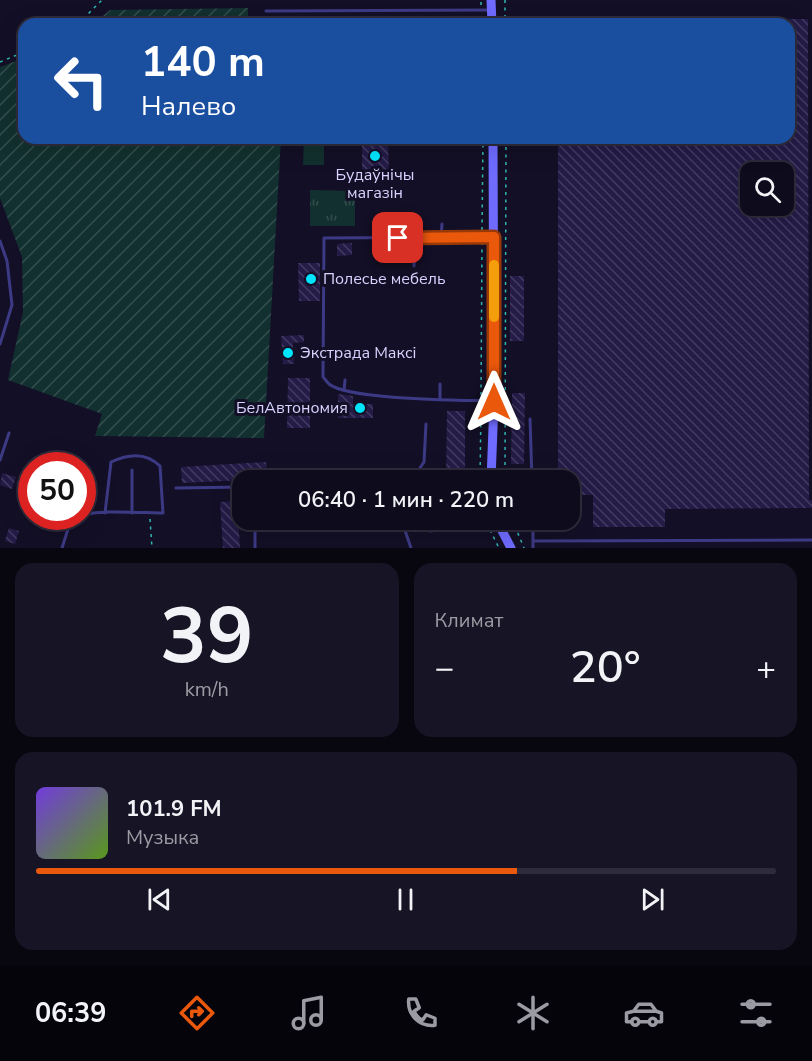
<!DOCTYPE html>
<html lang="ru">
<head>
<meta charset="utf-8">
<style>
  body { margin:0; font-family:"Nunito Sans",sans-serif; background:#171425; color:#f1f3f6; height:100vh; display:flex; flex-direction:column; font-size:22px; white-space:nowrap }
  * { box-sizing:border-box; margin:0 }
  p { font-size:20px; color:#9b9ba3 }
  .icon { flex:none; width:33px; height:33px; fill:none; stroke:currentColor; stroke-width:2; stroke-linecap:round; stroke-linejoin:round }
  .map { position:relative; height:548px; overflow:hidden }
  .sheet { display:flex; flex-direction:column; gap:15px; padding:15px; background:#08060f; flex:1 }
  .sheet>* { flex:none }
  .banner { position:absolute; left:18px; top:18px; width:777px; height:126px; border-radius:18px; box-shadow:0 6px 24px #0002,0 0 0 2px #2e2b3b; background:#1a4fa0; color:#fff; overflow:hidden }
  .fabs { position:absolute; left:740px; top:162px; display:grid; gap:12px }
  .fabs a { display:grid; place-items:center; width:54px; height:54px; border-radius:12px; background:#0e0b1c; box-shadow:0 6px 24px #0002,0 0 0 2px #2e2b3b; font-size:30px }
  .speed { position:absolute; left:18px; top:452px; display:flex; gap:12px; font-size:30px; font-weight:700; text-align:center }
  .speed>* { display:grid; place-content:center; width:78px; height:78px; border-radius:50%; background:#0e0b1c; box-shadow:0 6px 24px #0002,0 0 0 2px #2e2b3b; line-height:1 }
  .speed .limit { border:9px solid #d22; background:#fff; color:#111 }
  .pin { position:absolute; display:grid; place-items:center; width:51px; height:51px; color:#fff; margin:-26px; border-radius:12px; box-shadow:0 3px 9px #0006 }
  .me { position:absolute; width:66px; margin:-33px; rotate:0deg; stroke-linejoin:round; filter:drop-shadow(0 0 4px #0008) }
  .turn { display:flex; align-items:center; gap:21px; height:126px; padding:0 24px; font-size:27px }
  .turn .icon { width:78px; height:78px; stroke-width:2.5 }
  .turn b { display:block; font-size:42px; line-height:51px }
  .big { font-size:45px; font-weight:600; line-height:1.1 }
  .sheet .card { flex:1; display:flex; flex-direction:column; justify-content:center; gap:9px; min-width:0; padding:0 21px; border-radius:18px; background:#171425 }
  .sheet .dial { align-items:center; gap:0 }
  .dial b { font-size:78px; line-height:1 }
  .song { display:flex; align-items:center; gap:18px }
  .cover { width:72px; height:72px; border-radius:9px; background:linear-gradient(135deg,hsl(260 70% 55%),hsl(90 70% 35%)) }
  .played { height:6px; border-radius:3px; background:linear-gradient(90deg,#ea580c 65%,#2e2b3b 65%) }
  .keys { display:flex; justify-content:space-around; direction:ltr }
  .heat { display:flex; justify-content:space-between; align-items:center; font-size:33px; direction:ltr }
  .sheet .tiles { flex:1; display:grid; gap:15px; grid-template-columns:1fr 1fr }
  .card:last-child { grid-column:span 2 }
  .trip { position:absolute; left:232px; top:470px; width:348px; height:60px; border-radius:18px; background:#0e0b1c; box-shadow:0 6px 24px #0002,0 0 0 2px #2e2b3b; font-weight:600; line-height:60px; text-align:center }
  .menu { display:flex; height:96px; justify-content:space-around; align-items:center; background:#06040b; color:#9b9ba3 }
  .menu .icon { width:42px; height:42px }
  .menu .active { color:#ea580c }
  .menu b { font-size:27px; color:#f1f3f6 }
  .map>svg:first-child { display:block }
  .grass { fill:url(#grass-tufts) }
  .garden { fill:url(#garden-furrows) }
  .pitch { fill:#12302f }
  .building { fill:url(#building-back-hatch); fill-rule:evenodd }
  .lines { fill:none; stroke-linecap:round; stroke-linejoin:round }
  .path { stroke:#2fb8b0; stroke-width:1.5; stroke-dasharray:3 4.5; stroke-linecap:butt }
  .service { stroke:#3d3a85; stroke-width:3 }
  .secondary { stroke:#6f6bff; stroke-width:9 }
  .route-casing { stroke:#983908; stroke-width:15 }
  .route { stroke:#ea580c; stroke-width:10 }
  .slow { stroke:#f59e0b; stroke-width:10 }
  .poi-dot { fill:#00e5ff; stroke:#130f26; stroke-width:2 }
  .labels { text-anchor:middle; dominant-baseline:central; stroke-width:6; stroke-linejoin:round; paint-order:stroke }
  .poi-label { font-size:16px; fill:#d9d4ff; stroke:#130f26; text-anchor:start }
</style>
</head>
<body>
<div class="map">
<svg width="812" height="548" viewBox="0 0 812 548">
  <defs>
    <pattern id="grass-tufts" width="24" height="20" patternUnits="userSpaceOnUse" patternTransform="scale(1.5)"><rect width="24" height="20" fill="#12302f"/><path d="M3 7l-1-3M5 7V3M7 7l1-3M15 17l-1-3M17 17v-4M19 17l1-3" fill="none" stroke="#344d4e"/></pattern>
    <pattern id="garden-furrows" width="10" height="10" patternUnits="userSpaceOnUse" patternTransform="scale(1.5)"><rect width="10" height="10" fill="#12302f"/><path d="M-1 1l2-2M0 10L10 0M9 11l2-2" fill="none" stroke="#344d4e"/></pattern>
    <pattern id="building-back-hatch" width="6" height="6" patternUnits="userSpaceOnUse" patternTransform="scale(1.5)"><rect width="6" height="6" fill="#241b47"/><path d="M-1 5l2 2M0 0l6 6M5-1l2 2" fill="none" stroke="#433b63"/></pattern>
  </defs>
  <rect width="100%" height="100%" fill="#130f26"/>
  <polygon class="grass" points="310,190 355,191 355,226 310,226"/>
  <g class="garden">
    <polygon points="248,8 248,24 93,24 110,10"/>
    <polygon points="24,58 24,138 281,138 264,438 95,436 102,414 8,380 23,312 22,257 0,198 0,67"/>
  </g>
  <polygon class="pitch" points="304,138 324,138 324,165 303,165"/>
  <g class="building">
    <path d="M 789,19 L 808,19 L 809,500 L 812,500 L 812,508 L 665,509 L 665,527 L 593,527 L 593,495 L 570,495 L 570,480 L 558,480 L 558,138 L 789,138 ZM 750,172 L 783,172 L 783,206 L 750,206 Z"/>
    <polygon points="362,138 388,138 389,173 362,174"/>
    <polygon points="352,243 352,255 337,256 337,244"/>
    <polygon points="391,243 408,243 408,260 391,259"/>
    <polygon points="298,263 320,263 320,301 299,301"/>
    <rect x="510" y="276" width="14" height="65"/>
    <polygon points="304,335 304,342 293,343 294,364 283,364 281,336"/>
    <polygon points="288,378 310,378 310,428 287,428"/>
    <polygon points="512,393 525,393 524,464 511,464"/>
    <polygon points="338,394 353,396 353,404 373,404 373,418 338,418"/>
    <polygon points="447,411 465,411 465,480 446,480"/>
    <polygon points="266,462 267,479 182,483 181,467"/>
    <polygon points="2,473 16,477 12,489 0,485"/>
    <polygon points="237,501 240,548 223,548 220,502"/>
    <polygon points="264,519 307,519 307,530 264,532"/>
    <polygon points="9,528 19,531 15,544 5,541"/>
  </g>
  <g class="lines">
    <g class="path">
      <polyline points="505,0 505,24"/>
      <polyline points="481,5 481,0"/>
      <polyline points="481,16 481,24"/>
      <polyline points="78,24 102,0"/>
      <polyline points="0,62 24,52"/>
      <polyline points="482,230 483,138"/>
      <polyline points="481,395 482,244"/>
      <polyline points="480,480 481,406"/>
      <polyline points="505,480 506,138"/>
      <polyline points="150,519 152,548"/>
      <polyline points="512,519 524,548"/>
      <polyline points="490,530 499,548"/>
    </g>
    <g class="service">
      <polyline points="266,11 490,10"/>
      <polyline points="398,224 398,238"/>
      <path d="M 490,237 L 324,238 L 323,377 C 325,379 327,382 329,384 C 348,400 463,400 492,401"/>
      <polyline points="441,238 442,224"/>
      <polyline points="0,241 7,261 12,305 0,344"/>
      <polyline points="414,266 415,238"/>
      <polyline points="344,390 345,380"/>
      <polyline points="440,399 440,384"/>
      <polyline points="530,419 532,480"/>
      <polyline points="0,460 9,433"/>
      <polyline points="132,470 132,513"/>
      <polyline points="412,480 424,462 426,424"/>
      <polyline points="176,488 243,487"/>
      <path d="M 82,516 C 95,509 145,513 163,513 L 160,466 C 146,452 128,454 111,462 L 105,513"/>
      <polyline points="255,519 255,548"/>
      <polyline points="401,519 411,548"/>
      <polyline points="533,519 533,541"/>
      <polyline points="430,531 487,524 495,520"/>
      <polyline points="62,548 69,526 82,516"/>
      <polyline points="533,548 533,541 812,540"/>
    </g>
    <g class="secondary">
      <polyline points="491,0 492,24"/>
      <polyline points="491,480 494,402 493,138"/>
      <polyline points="496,519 511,548"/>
    </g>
  </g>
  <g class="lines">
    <defs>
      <polyline id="route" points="398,238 494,237 494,402"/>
    </defs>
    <use href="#route" class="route-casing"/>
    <use href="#route" class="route"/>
    <polyline class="slow" points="494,265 494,317"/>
  </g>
  <g class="poi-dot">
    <circle cx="375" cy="156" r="6"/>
    <circle cx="311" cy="279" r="6"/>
    <circle cx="288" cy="353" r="6"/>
    <circle cx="360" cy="408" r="6"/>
  </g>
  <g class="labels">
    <g class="poi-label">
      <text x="375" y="175" text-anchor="middle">Будаўнічы<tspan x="375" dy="18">магазін</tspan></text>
      <text x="323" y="279">Полесье мебель</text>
      <text x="300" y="353">Экстрада Максі</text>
      <text x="348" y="408" text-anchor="end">БелАвтономия</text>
    </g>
  </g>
</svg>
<div class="fabs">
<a><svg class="icon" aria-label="search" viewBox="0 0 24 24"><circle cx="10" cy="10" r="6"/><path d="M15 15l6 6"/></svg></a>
</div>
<div class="speed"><div class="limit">50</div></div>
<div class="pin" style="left:398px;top:238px;background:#d93025"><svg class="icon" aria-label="arrive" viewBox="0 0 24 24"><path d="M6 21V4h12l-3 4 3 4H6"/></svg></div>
<svg class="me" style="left:494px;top:402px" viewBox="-20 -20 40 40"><path d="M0-17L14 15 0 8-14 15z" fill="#ea580c" stroke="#fff" stroke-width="4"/></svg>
<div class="trip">06:40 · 1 мин · 220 m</div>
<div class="banner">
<div class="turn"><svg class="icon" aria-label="left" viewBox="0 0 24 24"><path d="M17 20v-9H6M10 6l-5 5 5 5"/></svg><div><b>140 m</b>Налево</div></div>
</div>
</div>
<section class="sheet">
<div class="tiles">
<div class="card dial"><b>39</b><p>km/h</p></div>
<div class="card"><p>Климат</p>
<div class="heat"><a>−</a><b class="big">20°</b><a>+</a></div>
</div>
<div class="card">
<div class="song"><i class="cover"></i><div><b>101.9 FM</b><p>Музыка</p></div></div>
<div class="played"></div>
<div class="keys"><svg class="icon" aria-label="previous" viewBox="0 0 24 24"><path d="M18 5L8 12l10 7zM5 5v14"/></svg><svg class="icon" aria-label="pause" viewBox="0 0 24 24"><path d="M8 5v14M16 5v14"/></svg><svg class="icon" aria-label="next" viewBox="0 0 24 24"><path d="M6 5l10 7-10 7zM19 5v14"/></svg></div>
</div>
</div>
</section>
<nav class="menu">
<b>06:39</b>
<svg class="icon active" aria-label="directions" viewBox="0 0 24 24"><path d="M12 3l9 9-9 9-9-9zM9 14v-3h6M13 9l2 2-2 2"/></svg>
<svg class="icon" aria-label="music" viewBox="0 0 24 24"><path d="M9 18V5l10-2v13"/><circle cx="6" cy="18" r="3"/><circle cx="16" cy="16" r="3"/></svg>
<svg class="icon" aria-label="phone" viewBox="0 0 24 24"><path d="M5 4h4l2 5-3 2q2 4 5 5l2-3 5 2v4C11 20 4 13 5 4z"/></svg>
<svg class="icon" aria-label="climate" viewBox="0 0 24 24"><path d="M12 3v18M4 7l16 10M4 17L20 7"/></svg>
<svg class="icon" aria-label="car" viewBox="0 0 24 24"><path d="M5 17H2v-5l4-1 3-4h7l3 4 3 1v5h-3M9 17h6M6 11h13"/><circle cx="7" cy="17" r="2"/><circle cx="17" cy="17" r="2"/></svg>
<svg class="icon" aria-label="filters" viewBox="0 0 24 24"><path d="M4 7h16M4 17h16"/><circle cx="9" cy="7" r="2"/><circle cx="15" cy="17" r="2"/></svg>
</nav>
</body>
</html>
